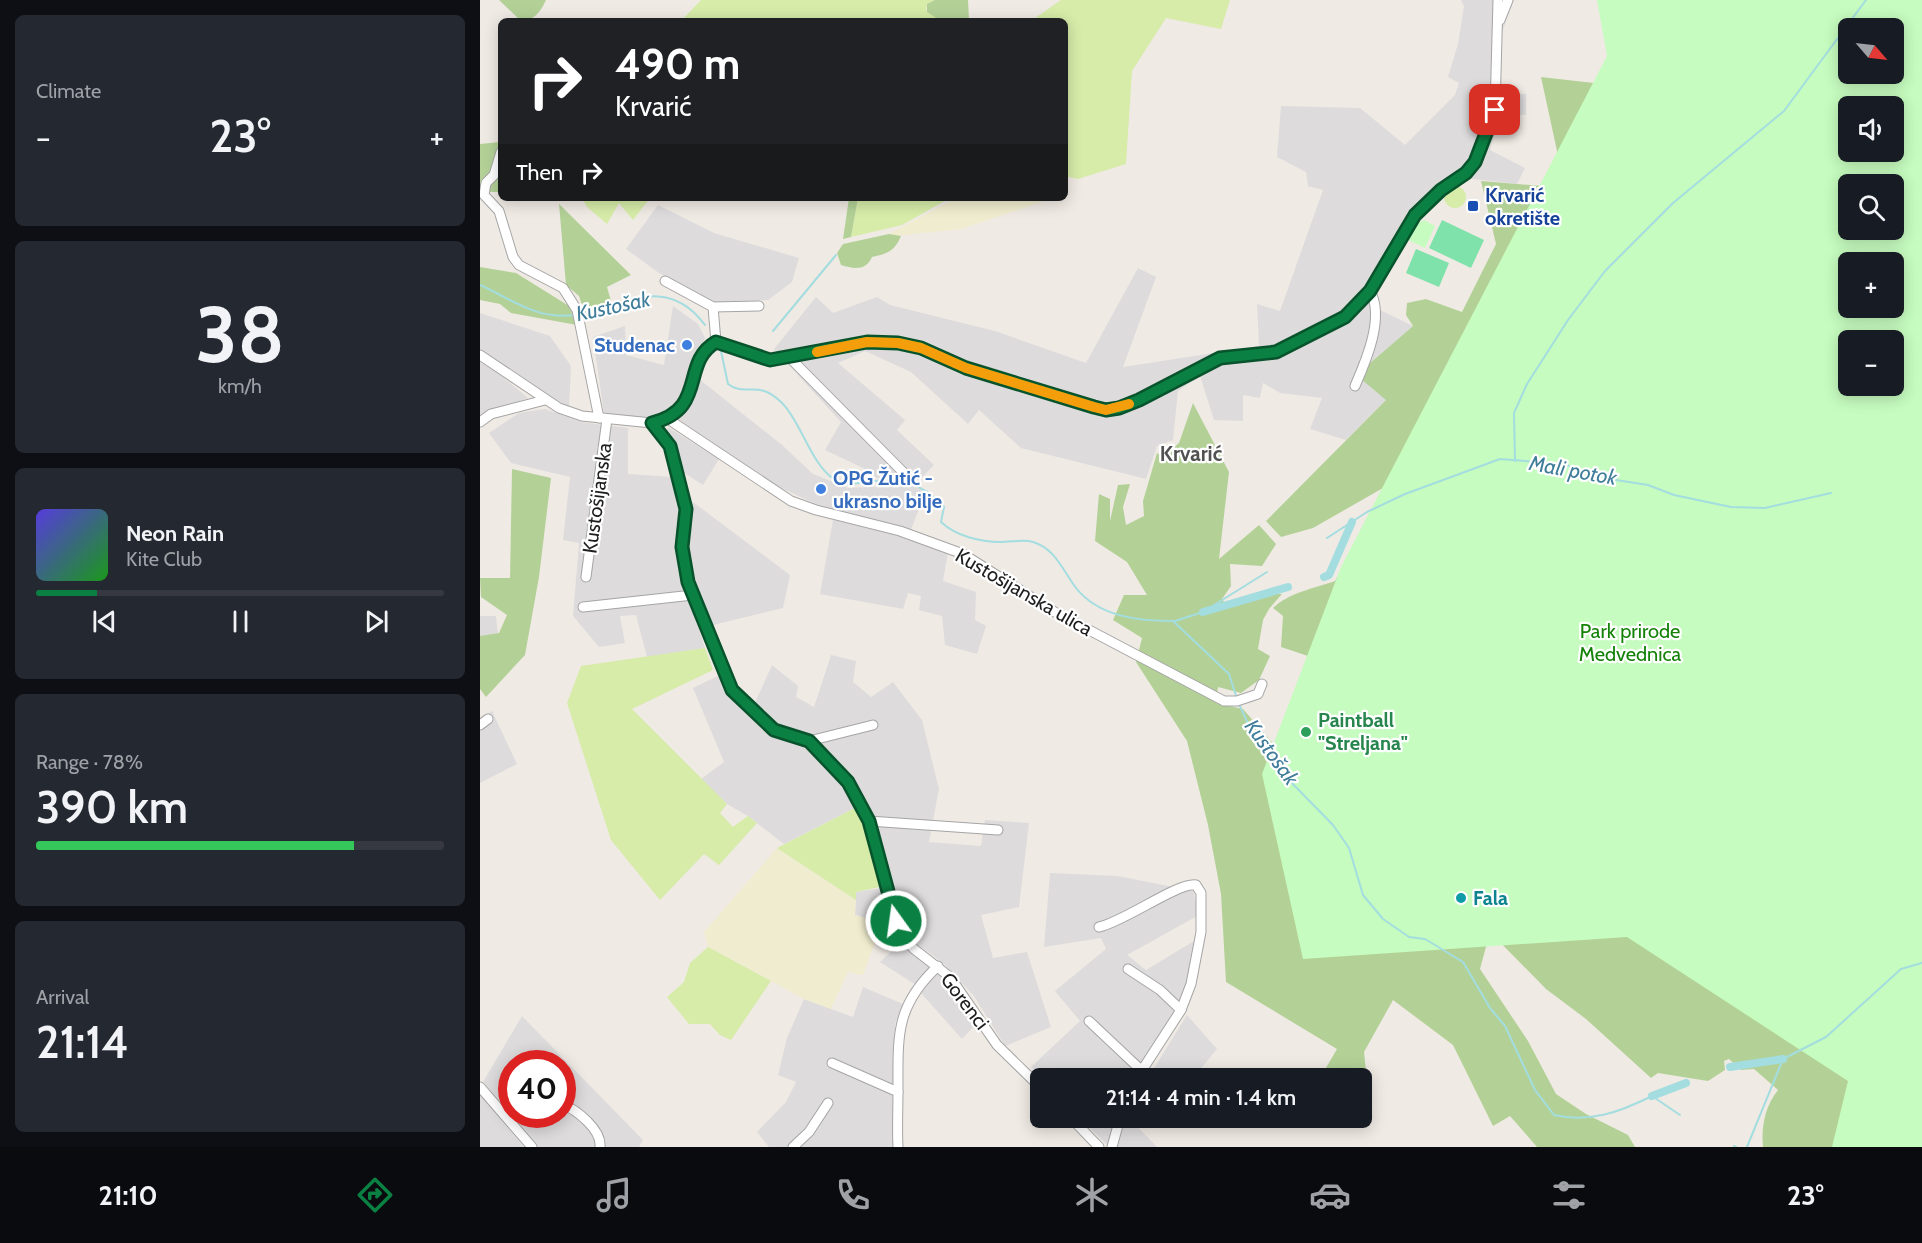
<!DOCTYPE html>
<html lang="en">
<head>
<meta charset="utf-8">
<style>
  body { margin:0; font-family:Cabin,sans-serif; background:#242831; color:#f1f3f6; height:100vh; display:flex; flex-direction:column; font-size:22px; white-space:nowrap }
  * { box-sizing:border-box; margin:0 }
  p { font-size:20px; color:#9ea1a6 }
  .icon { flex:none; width:33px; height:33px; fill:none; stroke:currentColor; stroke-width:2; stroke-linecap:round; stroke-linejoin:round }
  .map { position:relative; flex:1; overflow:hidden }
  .sheet { display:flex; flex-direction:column; gap:15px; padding:15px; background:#0d0f14; width:480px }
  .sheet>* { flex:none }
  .banner { position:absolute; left:18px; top:18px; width:570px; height:183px; border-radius:9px; box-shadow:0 3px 15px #0003; background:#202124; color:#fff; overflow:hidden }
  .needle { width:39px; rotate:118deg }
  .controls { position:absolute; left:1358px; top:18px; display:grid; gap:12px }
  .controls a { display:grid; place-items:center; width:66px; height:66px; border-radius:9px; background:#171b24; box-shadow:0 3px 15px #0003; font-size:30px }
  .speed { position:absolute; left:18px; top:1050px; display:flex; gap:12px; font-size:30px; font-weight:700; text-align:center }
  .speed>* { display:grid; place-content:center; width:78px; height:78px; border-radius:50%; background:#171b24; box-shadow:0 3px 15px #0003; line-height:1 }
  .speed .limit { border:9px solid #d22; background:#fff; color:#111 }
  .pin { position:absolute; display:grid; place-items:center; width:51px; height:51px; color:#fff; margin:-26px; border-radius:12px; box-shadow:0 3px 9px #0006 }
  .me { position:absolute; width:66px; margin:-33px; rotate:346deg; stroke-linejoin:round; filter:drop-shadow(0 0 4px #0008) }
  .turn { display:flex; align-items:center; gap:21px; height:126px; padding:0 18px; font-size:27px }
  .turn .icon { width:78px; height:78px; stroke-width:2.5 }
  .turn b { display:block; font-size:42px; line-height:51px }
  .then { display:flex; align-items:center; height:57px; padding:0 18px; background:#0003; gap:12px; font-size:22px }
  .big { font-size:45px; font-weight:600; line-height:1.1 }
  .sheet .tile { flex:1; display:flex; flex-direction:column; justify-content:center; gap:9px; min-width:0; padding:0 21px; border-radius:9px; background:#242831 }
  .sheet .dial { align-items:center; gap:0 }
  .dial b { font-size:78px; line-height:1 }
  .song { display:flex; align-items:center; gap:18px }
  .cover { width:72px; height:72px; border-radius:9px; background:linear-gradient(135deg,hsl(250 70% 55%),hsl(120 70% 35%)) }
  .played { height:6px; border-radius:3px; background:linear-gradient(90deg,#0b8043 15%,#363941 15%) }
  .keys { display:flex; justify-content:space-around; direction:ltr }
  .heat { display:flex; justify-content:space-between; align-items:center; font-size:33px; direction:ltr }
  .charge { height:9px; border-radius:4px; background:linear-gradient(90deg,#34c759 78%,#363941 0) }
  .trip { position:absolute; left:550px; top:1068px; width:342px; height:60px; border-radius:9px; background:#171b24; box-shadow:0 3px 15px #0003; font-weight:600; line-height:60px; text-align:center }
  .tabs { display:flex; height:96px; justify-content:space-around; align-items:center; background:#090b0e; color:#9ea1a6 }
  .tabs .icon { width:42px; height:42px }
  .tabs .current { color:#0b8043 }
  .tabs b { font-size:27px; color:#f1f3f6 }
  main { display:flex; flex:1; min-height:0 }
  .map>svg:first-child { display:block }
  .residential { fill:#dddbdc; fill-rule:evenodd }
  .farmland { fill:#efeccf }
  .grass { fill:#d6eca8 }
  .forest { fill:#b3d197; fill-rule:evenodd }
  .park { fill:#c6fcbf; fill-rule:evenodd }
  .pitch { fill:#7fe2aa }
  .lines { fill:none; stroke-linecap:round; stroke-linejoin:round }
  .stream { stroke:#a3dddf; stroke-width:2 }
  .canal { stroke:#a3dddf; stroke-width:8 }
  .minor-casing { stroke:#a5a5a5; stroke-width:11 }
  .minor { stroke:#fff; stroke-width:9 }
  .route-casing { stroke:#07532c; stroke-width:15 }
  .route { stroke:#0b8043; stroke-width:10 }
  .slow { stroke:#f59e0b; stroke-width:10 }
  .transit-dot { fill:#1a4fb4; stroke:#fff; stroke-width:2 }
  .shop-dot { fill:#3f7fe0; stroke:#fff; stroke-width:2 }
  .leisure-dot { fill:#2e9e5b; stroke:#fff; stroke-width:2 }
  .culture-dot { fill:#0f9aa8; stroke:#fff; stroke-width:2 }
  .labels { text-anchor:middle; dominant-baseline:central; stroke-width:4.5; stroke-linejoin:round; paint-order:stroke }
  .transit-label { font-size:20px; font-weight:bold; fill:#164399; stroke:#fff; text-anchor:start }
  .shop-label { font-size:20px; font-weight:bold; fill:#366cbe; stroke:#fff; text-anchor:end }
  .street-label { font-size:20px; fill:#1e1e1e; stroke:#fff }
  .park-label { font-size:20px; fill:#138207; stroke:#fff }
  .leisure-label { font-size:20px; font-weight:bold; fill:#27864d; stroke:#fff; text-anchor:start }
  .culture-label { font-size:20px; font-weight:bold; fill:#0d838f; stroke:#fff; text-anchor:start }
  .water-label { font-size:21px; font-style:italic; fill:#3f7d9a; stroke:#fff }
  .neighbourhood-label { font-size:21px; font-weight:bold; fill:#515151; stroke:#fff }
</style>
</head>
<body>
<main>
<section class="sheet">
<div class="tile"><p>Climate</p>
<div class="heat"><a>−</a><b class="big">23°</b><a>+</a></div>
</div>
<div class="tile dial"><b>38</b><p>km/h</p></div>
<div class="tile">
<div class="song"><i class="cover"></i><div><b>Neon Rain</b><p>Kite Club</p></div></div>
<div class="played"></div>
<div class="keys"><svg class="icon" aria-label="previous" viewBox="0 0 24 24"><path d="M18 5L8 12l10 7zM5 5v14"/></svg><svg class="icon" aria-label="pause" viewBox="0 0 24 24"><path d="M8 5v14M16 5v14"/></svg><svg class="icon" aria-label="next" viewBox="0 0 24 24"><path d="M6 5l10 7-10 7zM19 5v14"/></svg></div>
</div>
<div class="tile"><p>Range · 78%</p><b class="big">390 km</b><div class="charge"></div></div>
<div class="tile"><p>Arrival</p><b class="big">21:14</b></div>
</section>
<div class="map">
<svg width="1442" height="1147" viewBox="0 0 1442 1147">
  <rect width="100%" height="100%" fill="#f0eae4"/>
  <g class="residential">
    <polygon points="981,0 1034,0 1019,40 1021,94 1046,94 1046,115 1021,114 1010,150 1045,168 1037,184 975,177 960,184 942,200 917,233 893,288 900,310 933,326 889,364 906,400 866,440 830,429 842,398 800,393 783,383 780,398 763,395 763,421 734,420 720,376 698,391 693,440 677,446 666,479 541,448 499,410 488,424 431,372 385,351 358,363 425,420 417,430 454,465 439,480 397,478 383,468 345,450 361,422 294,349 336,297 353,313 397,297 410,305 515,331 606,363 658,268 676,277 643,367 779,346 777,304 800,311 843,190 828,186 826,172 797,157 801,106 880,108 925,145 975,95 979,83 968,77 978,44 984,6"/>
    <polygon points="178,205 234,233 319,258 312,282 288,300 233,302 179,273 146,249"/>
    <polygon points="193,306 218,324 225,338 199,403 187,414 160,418 124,413 113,337 145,326 146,355 184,365"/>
    <polygon points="0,313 70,336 91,366 89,407 54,388 0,350"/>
    <polygon points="0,360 6,363 48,398 0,415"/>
    <polygon points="219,379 302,445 333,474 368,488 435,485 446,491 430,532 338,505 295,485 197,418 210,405"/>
    <polygon points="65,409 101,422 148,428 148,474 193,477 201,516 196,548 204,585 225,648 167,657 156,615 140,616 145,643 119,647 93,616 99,543 83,540 90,477 31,463 9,433 39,413"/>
    <polygon points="189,428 239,459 223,485 203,472 197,449 185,430"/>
    <polygon points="213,502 310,575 303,608 233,625 222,605 209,558"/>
    <polygon points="353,520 432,539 468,552 463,581 496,592 495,620 506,626 497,654 465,645 462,616 439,610 441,596 428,593 423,609 340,594"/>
    <polygon points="0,616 16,616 19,643 0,644"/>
    <polygon points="351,655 376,661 373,682 391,697 413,682 442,720 459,789 449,842 501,846 505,820 549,823 539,907 501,915 513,958 547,952 571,1027 525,1046 494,996 462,962 435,943 421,921 397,828 363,770 325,733 300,729 274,705 292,665 318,686 316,697 334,707"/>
    <polygon points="240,675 248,693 276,720 298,737 322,743 334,752 366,787 377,807 304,844 268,816 247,804 221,779 244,762 213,688"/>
    <polygon points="12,711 37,764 0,783 0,718"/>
    <polygon points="570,873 638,876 713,891 719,915 647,955 666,970 714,941 713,962 702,1001 654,1078 563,1078 551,1067 600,1021 575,991 626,949 621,938 564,947"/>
    <polygon points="403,888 418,931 395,942 385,918 375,915 376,892"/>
    <polygon points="421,942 453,966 436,985 400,962"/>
    <polygon points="458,972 477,992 497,1023 482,1039 441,993"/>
    <polygon points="383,987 423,1004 415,1024 414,1147 289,1147 277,1132 306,1102 316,1082 298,1075 307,1038 324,999 373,1017"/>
    <polygon points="707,1015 737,1049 713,1078 668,1078"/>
    <path d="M 42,1016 L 163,1140 L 159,1147 L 58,1147 L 54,1143 L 3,1082 ZM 32,1064 L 82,1064 L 82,1114 L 32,1114 Z"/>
    <polygon points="0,1095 9,1106 44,1147 0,1147"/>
    <polygon points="600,1118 637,1118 628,1146"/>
    <polygon points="646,1118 649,1118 677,1147 637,1147"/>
  </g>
  <g class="farmland">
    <polygon points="476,198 560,198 562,202 481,229 416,236 409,234"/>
    <polygon points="297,848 376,900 375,915 385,918 395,942 383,975 368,972 351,1009 324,999 228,947 224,932"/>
  </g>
  <g class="grass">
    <polygon points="221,0 455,0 447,4 446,10 461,21 201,21"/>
    <polygon points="581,0 750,0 741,29 686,18 652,71 646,164 598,179 585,176 585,21 551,21"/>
    <circle cx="975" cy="197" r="11"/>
    <polygon points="102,198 170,198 153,220 139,203 127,224 107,207"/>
    <polygon points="378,198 470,198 422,225 371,237"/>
    <polygon points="225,648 233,670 152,709 247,804 240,813 253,827 268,816 277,823 239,865 224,854 180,900 131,840 87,703 101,666"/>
    <polygon points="377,807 381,809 404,886 376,892 376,900 297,848"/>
    <polygon points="228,947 291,981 251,1040 240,1035 230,1024 209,1024 187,997 204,982 210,963"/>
  </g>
  <g class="forest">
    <path d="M 19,0 L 66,0 C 61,11 54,21 41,21 Z"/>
    <polygon points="455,0 488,0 489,21 461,21 447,12 447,4"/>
    <path d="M 1442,0 L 1442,1147 L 1283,1147 C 1281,1127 1285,1106 1298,1090 L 1274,1069 L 1261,1070 L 1249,1059 L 1244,1061 L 1245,1070 L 1228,1081 L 1178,1073 L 1171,1078 L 1106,1019 L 1066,989 L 1010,932 L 1000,969 L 1048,1041 L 1076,1094 L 1106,1114 L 1148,1135 L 1155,1147 L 1057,1147 L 1030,1116 L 1013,1126 L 973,1045 L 913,1000 L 884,1052 L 886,1071 L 877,1078 L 840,1078 L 857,1049 L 746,982 L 741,894 L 728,825 L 707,741 L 656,662 L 662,638 L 633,620 L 644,595 L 667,595 L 647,562 L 615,541 L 619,494 L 630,499 L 630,521 L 638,485 L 650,484 L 643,507 L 646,525 L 664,516 L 663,501 L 677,453 L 683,457 L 699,443 L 713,403 L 749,472 L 739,559 L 779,525 L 796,544 L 782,566 L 750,564 L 751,586 L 742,599 L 748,608 L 795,594 L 802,594 L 789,609 L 783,620 L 778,649 L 790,656 L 779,680 L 761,693 L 738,687 L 736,703 L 763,709 L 818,772 L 831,657 L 801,647 L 803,616 L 793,608 C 810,592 833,589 855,581 L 910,484 L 833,528 L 801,537 L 786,521 L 906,400 L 881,379 L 889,364 L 933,326 L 926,315 L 927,303 L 946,299 L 982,312 L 1016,244 L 1001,181 L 1085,188 L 1061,77 L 1184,91 ZM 1368,28 L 1413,28 L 1413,74 L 1368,74 ZM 1368,106 L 1413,106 L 1413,152 L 1368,152 ZM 1368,184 L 1413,184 L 1413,230 L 1368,230 ZM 1368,262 L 1413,262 L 1413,308 L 1368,308 ZM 1368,340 L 1413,340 L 1413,386 L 1368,386 Z"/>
    <polygon points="20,142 19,192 0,192 0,144"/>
    <polygon points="369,198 378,198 371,237 363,239"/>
    <polygon points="79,204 151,275 127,287 133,308 107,320 99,296 86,285"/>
    <path d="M 409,234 L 421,236 C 415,251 407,254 392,257 C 386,271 374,269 361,265 L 357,253 L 363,244 Z"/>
    <polygon points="0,267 36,273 89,306 97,325 31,313 20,304 0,300"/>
    <polygon points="32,469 71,478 59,577 45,655 6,697 0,689 0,636 19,633 27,615 1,597 0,578 30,578"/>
  </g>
  <g class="park">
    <path d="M 1117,0 L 1442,0 L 1442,1147 L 1352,1147 L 1368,1081 L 1147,937 L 823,959 L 782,774 L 861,567 L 1127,56 ZM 1368,28 L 1413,28 L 1413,74 L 1368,74 ZM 1368,106 L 1413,106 L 1413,152 L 1368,152 ZM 1368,184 L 1413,184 L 1413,230 L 1368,230 ZM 1368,262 L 1413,262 L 1413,308 L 1368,308 ZM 1368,340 L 1413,340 L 1413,386 L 1368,386 Z"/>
    <polygon points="944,220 955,226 945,248 924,238 935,225"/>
  </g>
  <g class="pitch">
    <polygon points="962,220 1004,240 991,268 949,248"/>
    <polygon points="936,249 969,263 959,287 926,273"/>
  </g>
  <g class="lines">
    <g class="stream">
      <path d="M 0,285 C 33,300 57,320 95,315"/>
      <path d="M 101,314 C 148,302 189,276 225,325"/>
      <polyline points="293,331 356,255"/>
      <path d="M 241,351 L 248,384 C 266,398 277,378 302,403 C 320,420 332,466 354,479 C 364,485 374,484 385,482 C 421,478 439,480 464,507 L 461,522 C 476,536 500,542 521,542 C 531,542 543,539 553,542 C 576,549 583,571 596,588 C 619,617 659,621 693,621 L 749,674 L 757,699"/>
      <polyline points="1035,461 1034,413 1047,384 1088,320 1125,271 1193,203 1304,111 1386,0"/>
      <polyline points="847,538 887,512 925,494 1020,459 1082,464 1136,480 1168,485 1194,495 1251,507 1285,508 1351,493"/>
      <polyline points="695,621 723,612 787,572"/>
      <path d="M 759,704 L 769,726 L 782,740 L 804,775 L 853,825 L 869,848 L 883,895 L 903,919 L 929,937 L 945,939 L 983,962 L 1010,1008 L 1025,1026 L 1055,1090 L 1074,1115 C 1110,1123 1140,1112 1172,1096 L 1200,1115"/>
      <polyline points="1254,1146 1256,1147"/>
      <polyline points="1267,1147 1303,1059 1346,1037 1421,969 1442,963"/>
    </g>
    <g class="canal">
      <polyline points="844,577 849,575 872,522"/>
      <polyline points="723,612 808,587"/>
      <polyline points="1250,1067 1303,1059"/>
      <polyline points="1172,1096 1206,1083"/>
    </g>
    <defs>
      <g id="minor">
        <polyline points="1020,20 1028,0"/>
        <polyline points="21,152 14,175 6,183 4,195 19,211 33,257 39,265 83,288 97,310 119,418"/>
        <polyline points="185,281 233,307 279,306"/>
        <polyline points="233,307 236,342"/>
        <polyline points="0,355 79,408 102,416 172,423 188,419 206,402 224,350 236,342 290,360 387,342 418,343 441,349 486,368 626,410 659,400 739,358 797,352 847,327 878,305 890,291 935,215 961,190 986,173 995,162 1015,110 1018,0"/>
        <polyline points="310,358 425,474"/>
        <path d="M 875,386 C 886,361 905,317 890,291"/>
        <polyline points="188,419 311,501 336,510 420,531 483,554 573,611 744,701 757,701 778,694 782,684"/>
        <polyline points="0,422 11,414 65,400"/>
        <polyline points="172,423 190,446 206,509 202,547 208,582 252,690 294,730 329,741 367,782 389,821 421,934 434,949 470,977 517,1045 561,1088"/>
        <polyline points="106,577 127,419"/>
        <polyline points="103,607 213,595"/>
        <polyline points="0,725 8,719"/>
        <polyline points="329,741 393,725"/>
        <polyline points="389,821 518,830"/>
        <path d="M 619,927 C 644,922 698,882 716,885 L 721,893 L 721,932 L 711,984 L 701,1010 L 657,1078"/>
        <polyline points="648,969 680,990 701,1010"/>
        <polyline points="609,1021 661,1070"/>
        <polyline points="352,1063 418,1092"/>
        <polyline points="0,1087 52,1147"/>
        <path d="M 82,1104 C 97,1110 122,1130 120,1147"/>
        <polyline points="591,1118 619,1147"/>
        <polyline points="313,1147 329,1132 348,1103"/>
        <path d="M 418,1147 C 417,1128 418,1109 418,1090 C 418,1036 415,1006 458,966"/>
        <polyline points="632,1147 640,1118"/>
      </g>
    </defs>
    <use href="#minor" class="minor-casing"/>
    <use href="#minor" class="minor"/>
  </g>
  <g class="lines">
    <defs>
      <path id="route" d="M 416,921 L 389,821 L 368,782 L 329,741 L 294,730 L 252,690 L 208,582 L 202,547 L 206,509 L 190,446 L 172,423 C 228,409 200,363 236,342 L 290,360 L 387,342 L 418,343 L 441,348 L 486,368 L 614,407 L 626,410 L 639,408 L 659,400 L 740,358 L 796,352 L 865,317 L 890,291 L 935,215 L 961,190 L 986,173 L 995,162 L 1015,110"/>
    </defs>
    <use href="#route" class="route-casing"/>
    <use href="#route" class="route"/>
    <polyline class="slow" points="337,352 387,342 418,343 441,348 486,368 614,407 626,410 649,404"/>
  </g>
  <rect class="transit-dot" x="987" y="200" width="12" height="12" rx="3"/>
  <g class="shop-dot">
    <circle cx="207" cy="345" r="6"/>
    <circle cx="341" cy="489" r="6"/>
  </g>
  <circle class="leisure-dot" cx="826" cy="732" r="6"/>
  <circle class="culture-dot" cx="981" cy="898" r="6"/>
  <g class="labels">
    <g class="transit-label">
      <text x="1005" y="195">Krvarić<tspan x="1005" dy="23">okretište</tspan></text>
    </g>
    <g class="shop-label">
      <text x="195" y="345">Studenac</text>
      <text x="353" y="478" text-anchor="start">OPG Žutić -<tspan x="353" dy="23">ukrasno bilje</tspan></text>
    </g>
    <g class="street-label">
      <text transform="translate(117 498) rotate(-82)">Kustošijanska</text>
      <text transform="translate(544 592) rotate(30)">Kustošijanska ulica</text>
      <text transform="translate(485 1001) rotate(53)">Gorenci</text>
    </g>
    <g class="park-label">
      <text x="1150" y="631">Park prirode<tspan x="1150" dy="23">Medvednica</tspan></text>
    </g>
    <g class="leisure-label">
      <text x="838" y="720">Paintball<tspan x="838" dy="23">"Streljana"</tspan></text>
    </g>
    <g class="culture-label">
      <text x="993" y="898">Fala</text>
    </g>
    <g class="water-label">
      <text transform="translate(133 306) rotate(-12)">Kustošak</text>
      <text transform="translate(1093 470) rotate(10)">Mali potok</text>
      <text transform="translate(792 752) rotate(54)">Kustošak</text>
    </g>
    <g class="neighbourhood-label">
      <text x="711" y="453">Krvarić</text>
    </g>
  </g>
</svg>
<div class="controls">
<a><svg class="needle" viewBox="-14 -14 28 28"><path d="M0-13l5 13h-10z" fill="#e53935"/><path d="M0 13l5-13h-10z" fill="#9ea1a6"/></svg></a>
<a><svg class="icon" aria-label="sound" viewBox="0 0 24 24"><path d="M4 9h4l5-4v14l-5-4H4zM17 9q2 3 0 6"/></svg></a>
<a><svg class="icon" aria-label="search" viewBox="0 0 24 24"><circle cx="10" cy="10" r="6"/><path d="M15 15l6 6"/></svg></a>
<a>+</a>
<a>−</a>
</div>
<div class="speed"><div class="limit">40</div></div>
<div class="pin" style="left:1015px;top:110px;background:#d93025"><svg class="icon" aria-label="arrive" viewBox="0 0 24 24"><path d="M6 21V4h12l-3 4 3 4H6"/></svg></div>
<svg class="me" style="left:416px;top:921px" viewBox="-20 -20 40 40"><circle r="17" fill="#0b8043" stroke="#fff" stroke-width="3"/><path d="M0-11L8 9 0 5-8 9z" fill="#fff"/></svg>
<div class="trip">21:14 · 4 min · 1.4 km</div>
<div class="banner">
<div class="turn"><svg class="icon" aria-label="right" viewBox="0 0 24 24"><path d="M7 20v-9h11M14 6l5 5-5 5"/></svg><div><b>490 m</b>Krvarić</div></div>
<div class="then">Then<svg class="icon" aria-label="right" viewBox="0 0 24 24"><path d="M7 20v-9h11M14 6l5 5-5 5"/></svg></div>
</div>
</div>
</main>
<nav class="tabs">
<b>21:10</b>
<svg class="icon current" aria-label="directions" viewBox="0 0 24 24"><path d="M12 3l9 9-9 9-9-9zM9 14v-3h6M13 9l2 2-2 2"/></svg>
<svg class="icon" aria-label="music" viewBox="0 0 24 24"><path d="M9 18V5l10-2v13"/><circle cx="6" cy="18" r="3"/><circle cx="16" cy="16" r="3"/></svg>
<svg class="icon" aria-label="phone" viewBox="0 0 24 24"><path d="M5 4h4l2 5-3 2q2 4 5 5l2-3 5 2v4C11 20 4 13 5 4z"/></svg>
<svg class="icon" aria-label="climate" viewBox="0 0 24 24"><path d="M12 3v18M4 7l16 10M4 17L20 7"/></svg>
<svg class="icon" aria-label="car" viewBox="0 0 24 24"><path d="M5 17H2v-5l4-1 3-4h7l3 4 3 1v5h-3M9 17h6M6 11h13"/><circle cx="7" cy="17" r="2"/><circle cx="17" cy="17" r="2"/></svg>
<svg class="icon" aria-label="filters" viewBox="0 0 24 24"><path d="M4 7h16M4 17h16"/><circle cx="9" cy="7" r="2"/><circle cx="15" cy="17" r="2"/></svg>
<b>23°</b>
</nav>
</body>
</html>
